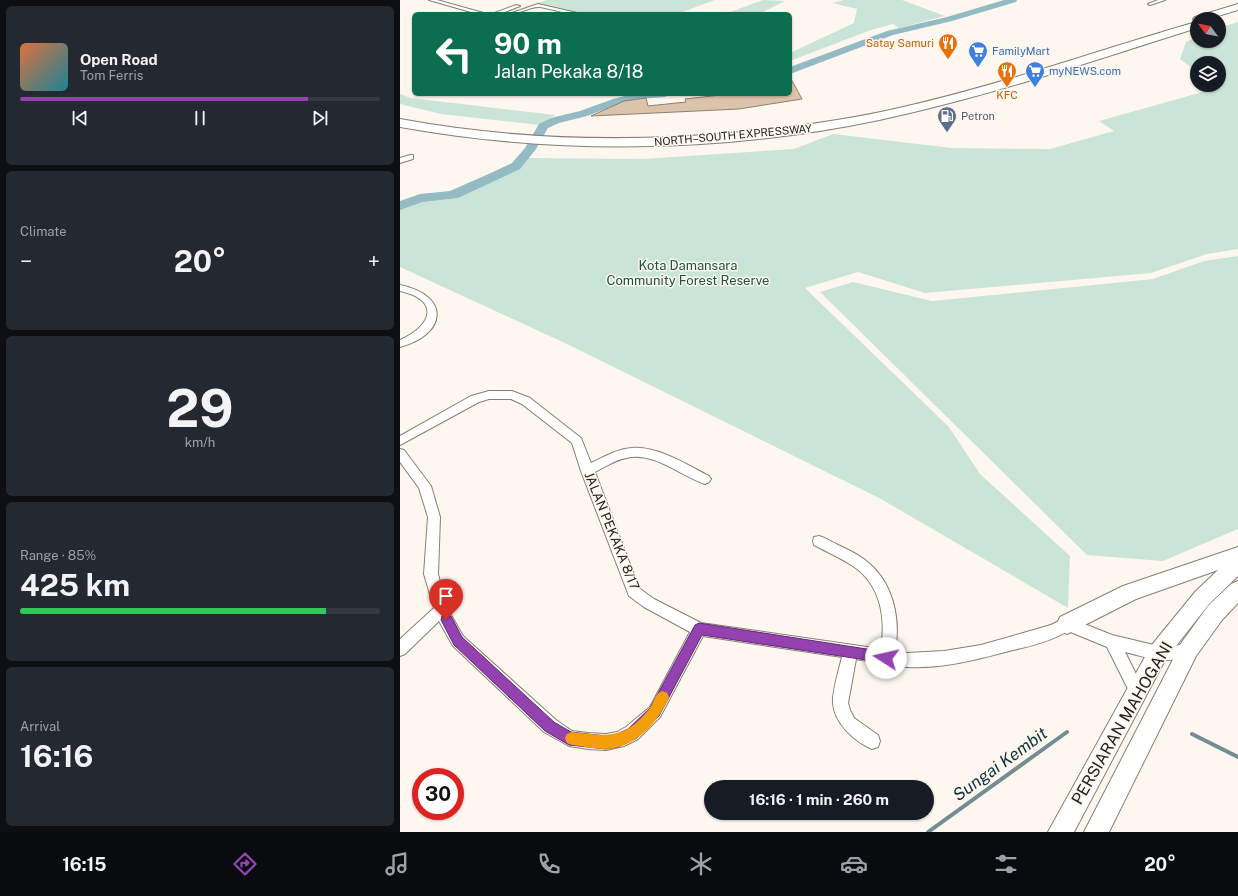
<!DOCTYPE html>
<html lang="en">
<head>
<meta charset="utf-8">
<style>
  body { margin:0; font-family:"Public Sans",sans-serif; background:#242831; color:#f1f3f6; height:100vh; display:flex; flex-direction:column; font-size:15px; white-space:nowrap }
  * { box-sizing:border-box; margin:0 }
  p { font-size:13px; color:#9ea1a6 }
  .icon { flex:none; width:22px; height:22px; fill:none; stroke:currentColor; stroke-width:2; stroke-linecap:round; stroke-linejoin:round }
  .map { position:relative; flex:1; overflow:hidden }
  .panel { display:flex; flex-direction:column; gap:6px; padding:6px; background:#0d0f14; width:400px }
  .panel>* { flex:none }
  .hud { position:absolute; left:12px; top:12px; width:380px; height:84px; border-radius:6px; box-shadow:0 1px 3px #0004; background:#0b6e4f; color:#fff; overflow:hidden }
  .needle { width:26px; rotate:302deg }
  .buttons { position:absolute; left:790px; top:12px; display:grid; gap:8px }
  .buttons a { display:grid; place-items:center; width:36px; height:36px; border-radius:50%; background:#171b24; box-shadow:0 1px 3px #0004; font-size:20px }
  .speed { position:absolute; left:12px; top:768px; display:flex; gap:8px; font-size:20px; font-weight:700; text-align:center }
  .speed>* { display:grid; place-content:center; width:52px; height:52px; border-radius:50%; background:#171b24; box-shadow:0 1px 3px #0004; line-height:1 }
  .speed .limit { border:6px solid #d22; background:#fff; color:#111 }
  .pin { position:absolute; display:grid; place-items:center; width:34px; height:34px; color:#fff; margin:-41px -17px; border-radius:50% 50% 50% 0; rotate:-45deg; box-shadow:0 0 4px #0007 }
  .pin .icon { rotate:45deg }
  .me { position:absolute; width:44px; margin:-22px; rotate:280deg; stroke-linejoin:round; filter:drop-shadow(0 0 3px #0008) }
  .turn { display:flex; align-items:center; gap:14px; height:84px; padding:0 16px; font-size:18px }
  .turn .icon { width:52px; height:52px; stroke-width:2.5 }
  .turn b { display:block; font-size:28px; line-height:34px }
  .big { font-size:30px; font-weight:700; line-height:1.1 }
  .panel .widget { flex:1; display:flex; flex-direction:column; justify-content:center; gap:6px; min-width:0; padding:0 14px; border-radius:6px; background:#242831 }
  .panel .dial { align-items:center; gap:0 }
  .dial b { font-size:52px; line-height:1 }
  .song { display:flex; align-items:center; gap:12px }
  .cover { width:48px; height:48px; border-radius:6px; background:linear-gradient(135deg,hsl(20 70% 55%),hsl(190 70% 35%)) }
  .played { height:4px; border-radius:2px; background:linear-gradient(90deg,#9542b1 80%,#363941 80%) }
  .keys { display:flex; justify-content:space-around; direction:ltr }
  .heat { display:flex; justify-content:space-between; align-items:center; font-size:22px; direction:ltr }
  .charge { height:6px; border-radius:3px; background:linear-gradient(90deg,#34c759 85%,#363941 0) }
  .trip { position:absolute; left:304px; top:780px; width:230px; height:40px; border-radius:20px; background:#171b24; box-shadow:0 1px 3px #0004; font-weight:700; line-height:40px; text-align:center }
  .dock { display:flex; height:64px; justify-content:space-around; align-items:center; background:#090b0e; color:#9ea1a6 }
  .dock .icon { width:28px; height:28px }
  .dock .selected { color:#9542b1 }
  .dock b { font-size:18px; color:#f1f3f6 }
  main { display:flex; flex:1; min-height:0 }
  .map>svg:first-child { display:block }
  .green { fill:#cbe4d8 }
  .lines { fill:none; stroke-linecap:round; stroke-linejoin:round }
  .stream { stroke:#738d92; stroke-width:4 }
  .river { fill:#94bbc4; fill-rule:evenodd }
  .building { fill:#dcc3ab; stroke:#8b8075 }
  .street-casing { stroke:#897e73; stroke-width:2 }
  .secondary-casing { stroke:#897e73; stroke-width:2 }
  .highway-casing { stroke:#897e73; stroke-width:2 }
  .street { fill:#fff; fill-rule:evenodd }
  .secondary { fill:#fff; fill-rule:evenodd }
  .highway { fill:#fff; fill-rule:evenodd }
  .route { fill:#9542b1; stroke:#612b73 }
  .slow { fill:#f59e0b }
  .labels { text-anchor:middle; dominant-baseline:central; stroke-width:3; stroke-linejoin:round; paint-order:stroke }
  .far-food-label { font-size:11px; fill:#c56008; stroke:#fef7f0; text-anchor:end }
  .far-shop-label { font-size:11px; fill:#366cbe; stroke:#fef7f0; text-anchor:start }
  .far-service-label { font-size:11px; fill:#4e5e75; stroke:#fef7f0; text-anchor:start }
  .far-street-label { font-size:11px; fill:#26221e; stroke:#fef7f0 }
  .park-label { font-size:13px; fill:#185640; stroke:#fef7f0 }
  .street-label { font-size:13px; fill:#26221e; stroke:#fef7f0 }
  .near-street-label { font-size:16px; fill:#26221e; stroke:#fef7f0 }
  .near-water-label { font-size:17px; font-style:italic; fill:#0c333b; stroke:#fef7f0 }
</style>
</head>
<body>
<main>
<section class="panel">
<div class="widget">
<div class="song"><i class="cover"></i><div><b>Open Road</b><p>Tom Ferris</p></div></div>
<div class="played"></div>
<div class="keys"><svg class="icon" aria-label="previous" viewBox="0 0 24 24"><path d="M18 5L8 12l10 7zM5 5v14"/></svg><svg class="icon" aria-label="pause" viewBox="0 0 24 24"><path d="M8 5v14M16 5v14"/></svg><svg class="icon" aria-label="next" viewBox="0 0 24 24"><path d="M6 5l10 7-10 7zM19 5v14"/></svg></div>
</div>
<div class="widget"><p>Climate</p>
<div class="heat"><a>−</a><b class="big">20°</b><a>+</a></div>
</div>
<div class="widget dial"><b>29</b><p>km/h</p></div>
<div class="widget"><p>Range · 85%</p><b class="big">425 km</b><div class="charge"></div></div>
<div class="widget"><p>Arrival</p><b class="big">16:16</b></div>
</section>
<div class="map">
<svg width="838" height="832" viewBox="0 0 838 832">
  <rect width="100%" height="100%" fill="#fef7f0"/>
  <g class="green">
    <polygon points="147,0 315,0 277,14 181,14 137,3"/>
    <polygon points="363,0 385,1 359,14 325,14"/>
    <polygon points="444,0 502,0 545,16 499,28 493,24 471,30 390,61 390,53 454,23 457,9 432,3"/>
    <polygon points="838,22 838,249 807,254 751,273 525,293 458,272 405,288 549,427 580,474 670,556 668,608 481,499 167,344 0,267 0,209 21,201 54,196 101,176 119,167 128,158 243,159 394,149 433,134 552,148 650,149 714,131 699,121 806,91 809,85 819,85 819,63 797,63 797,72 780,59 786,42 797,37 797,41 819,41 819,28"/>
    <polygon points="0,94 11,98 155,115 139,125 41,114 0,104"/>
    <polygon points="838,256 838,529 763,561 687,555 420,292 453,282 532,301 753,279 804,261"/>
  </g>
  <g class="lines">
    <g class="stream">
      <polyline points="792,734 838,757"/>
      <polyline points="528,832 667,732"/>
    </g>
    <g class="river">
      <polygon points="604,0 617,0 616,2 552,21 493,35 390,74 390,67 487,31 547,17"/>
      <polygon points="233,94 270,94 265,97 238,99 221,103 187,116 159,123 148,128 136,149 120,169 58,198 22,202 0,210 0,201 20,194 50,191 93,172 112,163 125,148 139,124 151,118 180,111 213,99"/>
    </g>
  </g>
  <polygon class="building" points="390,77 402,99 339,109 191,116 224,101 246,98 248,106 286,102 285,99 330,94 390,94"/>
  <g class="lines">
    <defs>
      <g id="street">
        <polygon points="29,0 37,0 87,14 78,14"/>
        <polygon points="758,0 765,0 750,5 748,4"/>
        <path d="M 138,4 L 177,13 L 178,14 C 164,14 153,9 140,7 C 131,6 120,14 109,14 Z"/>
        <polygon points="116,5 120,6 100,14 92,14"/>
        <polygon points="10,155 13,155 13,159 0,163 0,158"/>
        <path d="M 0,285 C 52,296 46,335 0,347 L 0,340 C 32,326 41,300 0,291 Z"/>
        <path d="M 89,391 L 112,391 L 130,398 L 181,438 L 191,463 C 204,457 217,449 231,448 C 256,445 288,465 309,476 L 311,479 L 309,482 L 305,484 C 280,476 254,451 226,458 C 215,460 205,467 195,472 L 239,588 L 254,599 L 301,623 L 481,649 C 486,618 481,585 453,566 C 441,558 427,552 414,545 L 413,541 L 414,537 L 419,536 C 426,538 432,542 438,545 C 447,549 457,554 465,560 C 493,581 501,618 495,651 L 507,653 L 544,651 L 581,645 L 651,625 L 667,617 L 712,635 L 758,646 L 772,647 L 789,642 L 794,644 L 796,649 L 794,654 C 766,665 753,659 725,652 L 745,692 L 742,697 L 737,700 L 732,697 L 707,647 L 668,631 C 651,641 632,646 613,650 C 579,659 543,669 507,667 C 490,666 473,662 456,659 L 448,703 L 450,710 L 454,718 L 478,735 L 480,741 L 478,747 L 472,749 C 455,742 434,723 433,703 C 432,693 439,669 442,657 L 303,636 L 260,717 L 238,739 L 224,746 L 206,750 L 188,749 L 169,746 L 144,732 L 53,646 L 39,621 L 5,654 L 0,656 L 0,639 L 34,608 L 24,574 L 28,517 L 19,488 L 0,462 L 0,449 L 4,450 L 31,486 L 40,517 L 38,574 L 47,608 L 63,636 L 156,720 L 172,731 L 188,733 L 206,734 L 217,732 L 226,727 L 250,707 L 290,632 L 244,607 L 229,596 L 181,471 L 172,443 L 122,404 L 111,399 L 89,399 L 79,402 L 0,445 L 0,436 L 71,396 Z"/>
      </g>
      <g id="secondary">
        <polygon points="838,547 838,576 809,604 765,660 674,832 648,832 751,646 795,592 818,570 736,599 667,634 660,631 657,624 660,617 723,586"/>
        <polygon points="838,581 838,603 822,620 796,656 709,832 684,832 782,642 808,606 831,584"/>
      </g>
      <g id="highway">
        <polygon points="838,4 838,10 808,19 797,19 797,22 793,19 795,17"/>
        <path d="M 797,22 L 797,28 C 692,61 587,97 479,120 C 323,153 156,155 0,127 L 0,119 C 115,140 226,143 342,132 C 394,127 447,120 499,108 C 569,92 638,71 707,49 C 737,40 767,30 797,22 Z"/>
      </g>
    </defs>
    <use href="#street" class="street-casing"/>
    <use href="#secondary" class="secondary-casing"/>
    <use href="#highway" class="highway-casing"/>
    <use href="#street" class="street"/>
    <use href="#secondary" class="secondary"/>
    <use href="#highway" class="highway"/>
  </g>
  <polygon class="route" points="46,615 51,616 62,637 154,722 171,732 188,734 206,736 217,734 228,729 250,708 295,625 299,623 486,652 490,653 492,658 490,662 486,663 302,635 259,716 237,738 218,747 206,749 169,745 145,731 54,645 41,620 42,616"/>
  <path class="slow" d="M 262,691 L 267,693 L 269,697 C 259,722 234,749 205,749 C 194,749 183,746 172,745 L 167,743 L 165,738 L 167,734 L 172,732 C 208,736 225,740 250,708 C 254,702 255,694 262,691 Z"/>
  <defs>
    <symbol id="restaurant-pin" viewBox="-11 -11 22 30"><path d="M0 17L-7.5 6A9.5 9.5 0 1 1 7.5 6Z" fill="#e8710a" stroke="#fef7f0"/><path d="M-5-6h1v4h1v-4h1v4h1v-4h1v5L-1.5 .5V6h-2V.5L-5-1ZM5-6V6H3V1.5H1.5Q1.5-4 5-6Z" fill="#fff"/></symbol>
    <symbol id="supermarket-pin" viewBox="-11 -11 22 30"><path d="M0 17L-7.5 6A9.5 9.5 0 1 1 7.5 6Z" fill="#3f7fe0" stroke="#fef7f0"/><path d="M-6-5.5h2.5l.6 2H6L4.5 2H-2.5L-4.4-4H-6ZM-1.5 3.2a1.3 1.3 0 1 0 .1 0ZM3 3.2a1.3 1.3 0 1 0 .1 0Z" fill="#fff"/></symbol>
    <symbol id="fuel-pin" viewBox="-11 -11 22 30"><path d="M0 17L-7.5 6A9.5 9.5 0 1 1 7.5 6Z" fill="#5c6f8a" stroke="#fef7f0"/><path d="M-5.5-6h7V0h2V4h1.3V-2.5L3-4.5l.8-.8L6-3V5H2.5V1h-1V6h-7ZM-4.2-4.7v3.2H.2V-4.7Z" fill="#fff"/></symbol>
  </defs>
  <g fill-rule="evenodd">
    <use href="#restaurant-pin" x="537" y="32" width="22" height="30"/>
    <use href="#supermarket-pin" x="567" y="40" width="22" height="30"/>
    <use href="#restaurant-pin" x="596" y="60" width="22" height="30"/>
    <use href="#supermarket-pin" x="624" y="60" width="22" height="30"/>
    <use href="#fuel-pin" x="536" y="105" width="22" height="30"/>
  </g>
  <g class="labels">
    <g class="far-food-label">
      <text x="534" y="43">Satay Samuri</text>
      <text x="607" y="95" text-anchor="middle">KFC</text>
    </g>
    <g class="far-shop-label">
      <text x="592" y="51">FamilyMart</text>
      <text x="649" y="71">myNEWS.com</text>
    </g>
    <g class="far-service-label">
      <text x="561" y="116">Petron</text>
    </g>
    <g class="far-street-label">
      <text transform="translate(333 135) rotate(-5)">NORTH–SOUTH EXPRESSWAY</text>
    </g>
    <g class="park-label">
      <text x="288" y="265">Kota Damansara<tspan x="288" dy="15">Community Forest Reserve</tspan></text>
    </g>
    <g class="street-label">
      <text transform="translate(212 531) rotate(68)">JALAN PEKAKA 8/17</text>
    </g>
    <g class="near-street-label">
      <text transform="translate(722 723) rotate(-60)">PERSIARAN MAHOGANI</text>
    </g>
    <g class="near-water-label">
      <text transform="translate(600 764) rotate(-36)">Sungai Kembit</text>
    </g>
  </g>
</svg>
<div class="buttons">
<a><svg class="needle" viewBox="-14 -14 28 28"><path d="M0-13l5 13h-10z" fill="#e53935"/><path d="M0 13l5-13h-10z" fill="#9ea1a6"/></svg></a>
<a><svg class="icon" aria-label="layers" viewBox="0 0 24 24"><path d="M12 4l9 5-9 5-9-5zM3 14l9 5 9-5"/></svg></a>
</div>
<div class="speed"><div class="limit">30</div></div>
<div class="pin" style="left:46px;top:620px;background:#d93025"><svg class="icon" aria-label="arrive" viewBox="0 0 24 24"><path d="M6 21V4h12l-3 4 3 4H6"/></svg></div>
<svg class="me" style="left:486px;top:658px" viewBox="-20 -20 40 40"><circle r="19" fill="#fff"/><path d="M0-13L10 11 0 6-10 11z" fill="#9542b1"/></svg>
<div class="trip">16:16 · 1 min · 260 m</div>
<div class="hud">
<div class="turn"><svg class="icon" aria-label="left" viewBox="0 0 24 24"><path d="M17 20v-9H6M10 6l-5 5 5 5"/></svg><div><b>90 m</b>Jalan Pekaka 8/18</div></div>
</div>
</div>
</main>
<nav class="dock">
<b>16:15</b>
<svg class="icon selected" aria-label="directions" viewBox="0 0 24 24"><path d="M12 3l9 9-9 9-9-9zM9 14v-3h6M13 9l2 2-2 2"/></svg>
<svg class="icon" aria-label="music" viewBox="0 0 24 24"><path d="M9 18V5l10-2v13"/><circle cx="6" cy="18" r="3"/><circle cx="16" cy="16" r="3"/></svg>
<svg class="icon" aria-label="phone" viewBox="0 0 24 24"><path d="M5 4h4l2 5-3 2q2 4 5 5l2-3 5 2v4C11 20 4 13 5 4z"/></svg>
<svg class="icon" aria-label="climate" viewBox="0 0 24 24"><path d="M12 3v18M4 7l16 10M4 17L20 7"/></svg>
<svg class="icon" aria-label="car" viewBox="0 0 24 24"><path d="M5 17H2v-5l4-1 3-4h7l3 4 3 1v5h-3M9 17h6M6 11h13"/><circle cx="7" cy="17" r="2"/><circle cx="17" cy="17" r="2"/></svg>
<svg class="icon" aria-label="filters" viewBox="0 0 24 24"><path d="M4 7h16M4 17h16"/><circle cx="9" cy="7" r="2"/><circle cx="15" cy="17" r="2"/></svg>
<b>20°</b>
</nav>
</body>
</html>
